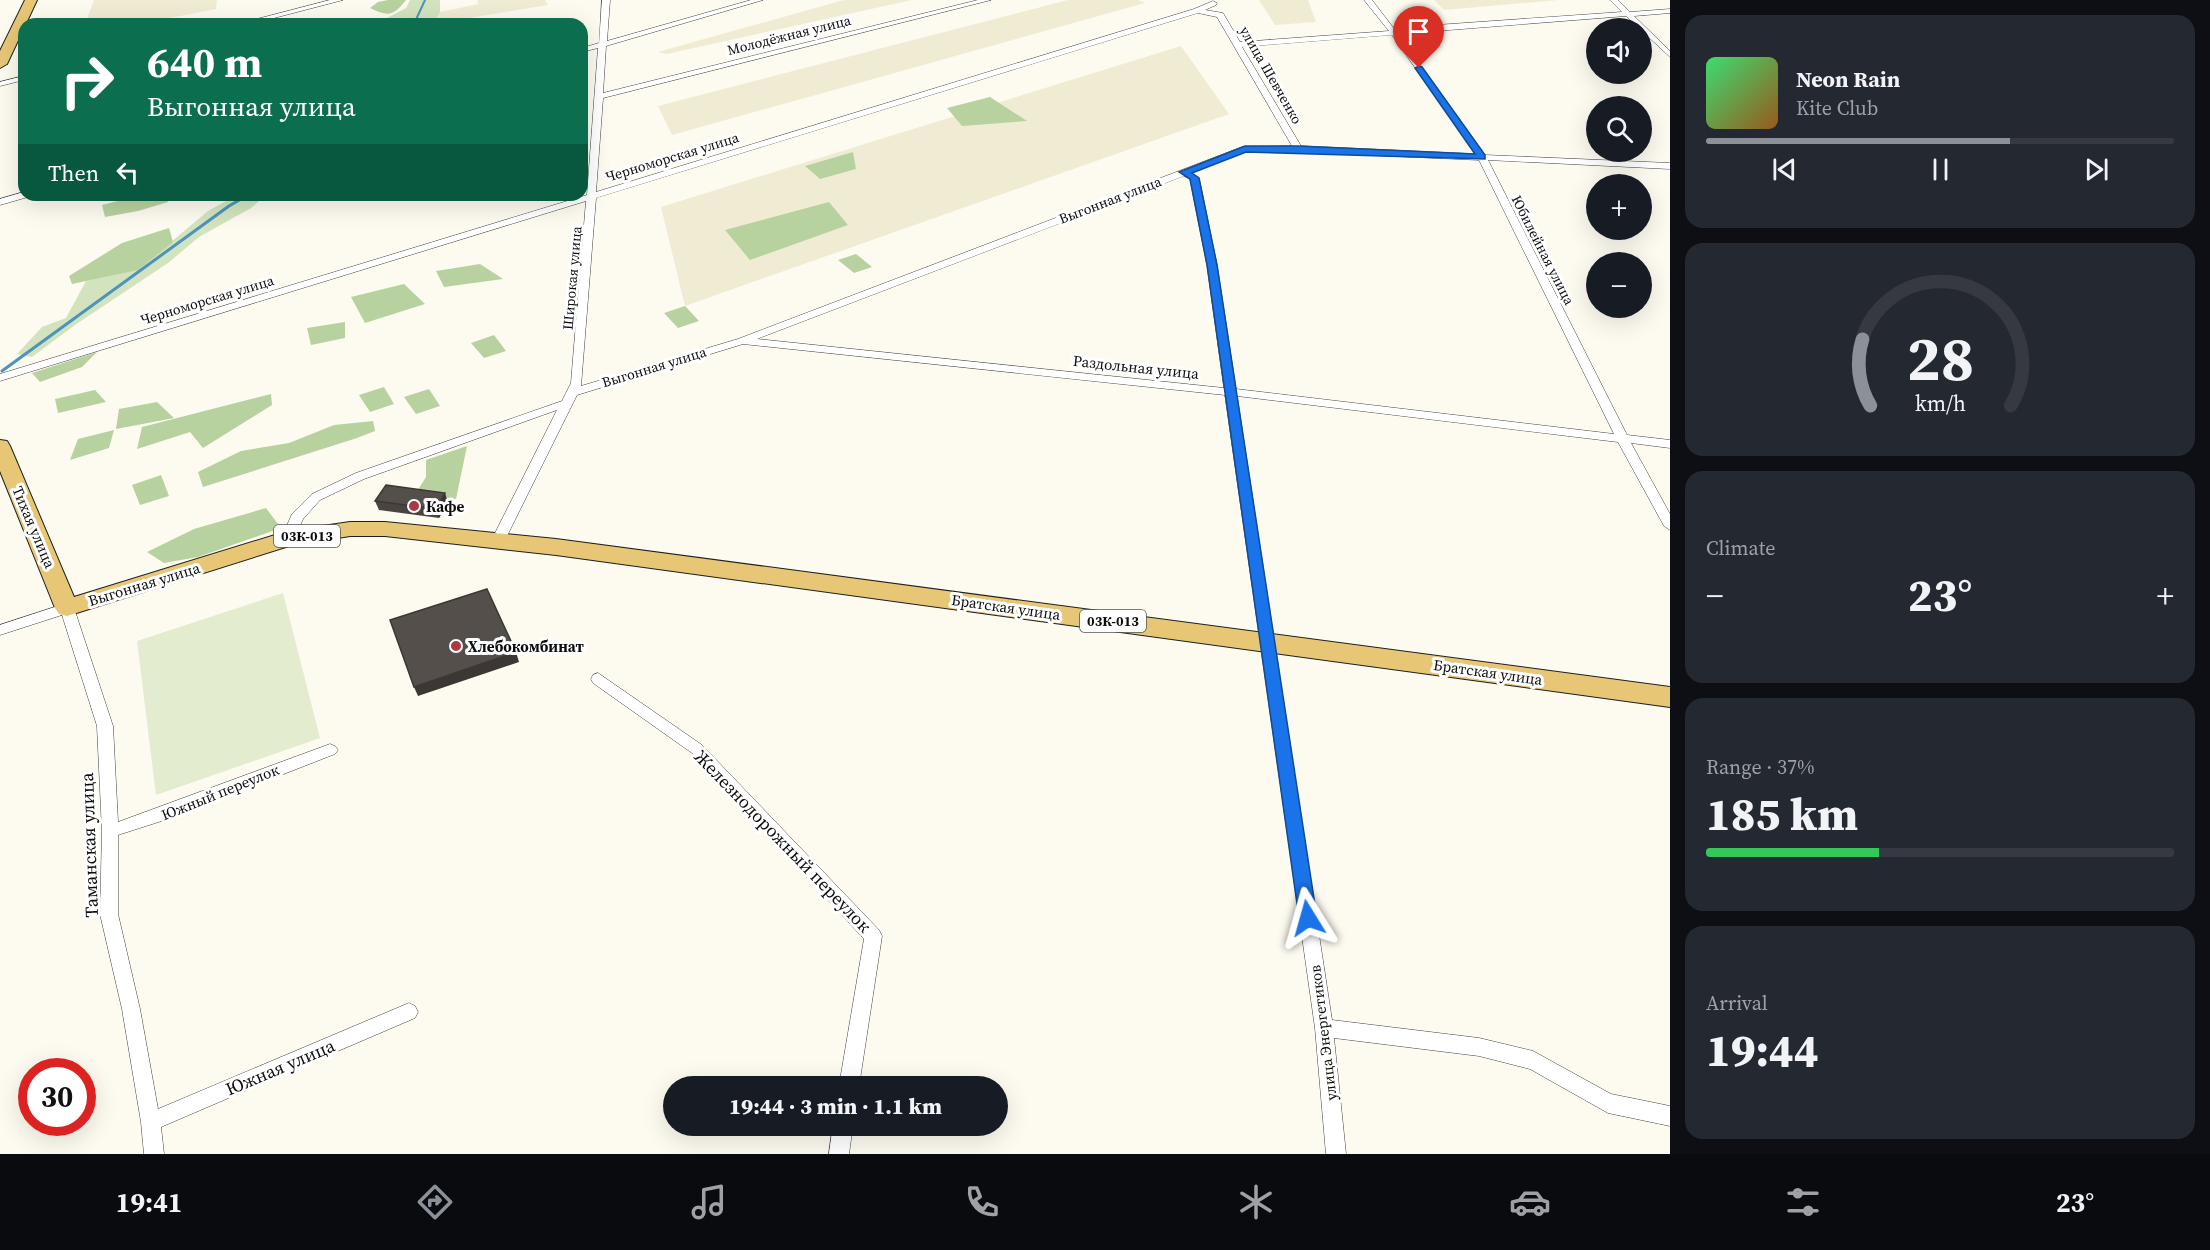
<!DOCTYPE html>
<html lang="en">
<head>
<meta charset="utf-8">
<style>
  body { margin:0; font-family:"Source Serif 4",serif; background:#242831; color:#f1f3f6; height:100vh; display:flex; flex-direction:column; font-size:22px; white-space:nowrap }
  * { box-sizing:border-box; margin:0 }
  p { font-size:20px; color:#9ea1a6 }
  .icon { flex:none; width:33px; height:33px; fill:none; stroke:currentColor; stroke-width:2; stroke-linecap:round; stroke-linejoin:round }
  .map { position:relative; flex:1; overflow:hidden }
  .details { display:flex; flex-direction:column; gap:15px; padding:15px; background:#0d0f14; width:540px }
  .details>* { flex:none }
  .banner { position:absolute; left:18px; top:18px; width:570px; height:183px; border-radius:18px; box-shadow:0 6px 24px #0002; background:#0b6e4f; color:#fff; overflow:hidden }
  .fabs { position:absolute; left:1586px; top:18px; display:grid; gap:12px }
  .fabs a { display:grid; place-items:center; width:66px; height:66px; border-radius:50%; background:#171b24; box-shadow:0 6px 24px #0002; font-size:30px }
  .speed { position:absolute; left:18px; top:1058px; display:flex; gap:12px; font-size:30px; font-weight:700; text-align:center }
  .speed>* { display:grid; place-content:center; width:78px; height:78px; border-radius:50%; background:#171b24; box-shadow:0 6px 24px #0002; line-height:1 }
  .speed .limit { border:9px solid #d22; background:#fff; color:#111 }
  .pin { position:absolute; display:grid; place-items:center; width:51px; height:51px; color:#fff; margin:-62px -26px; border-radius:50% 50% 50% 0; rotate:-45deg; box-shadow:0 0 6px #0007 }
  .pin .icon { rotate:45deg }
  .me { position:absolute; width:66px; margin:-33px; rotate:352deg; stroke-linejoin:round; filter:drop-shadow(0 0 4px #0008) }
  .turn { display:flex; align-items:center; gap:21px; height:126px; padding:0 30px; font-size:27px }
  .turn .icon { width:78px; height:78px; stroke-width:2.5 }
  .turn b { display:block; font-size:42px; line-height:51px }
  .then { display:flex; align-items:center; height:57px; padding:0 30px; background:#0003; gap:12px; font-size:22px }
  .big { font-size:45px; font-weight:800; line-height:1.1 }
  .details .widget { flex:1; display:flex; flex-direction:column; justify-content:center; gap:9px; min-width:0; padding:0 21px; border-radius:18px; background:#242831 }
  .details .dial { align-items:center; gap:0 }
  .dial svg { height:156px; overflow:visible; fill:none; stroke:#363941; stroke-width:7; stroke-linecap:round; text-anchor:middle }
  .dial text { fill:#f1f3f6; stroke:none }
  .song { display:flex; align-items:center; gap:18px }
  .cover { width:72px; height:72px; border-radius:9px; background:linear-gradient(135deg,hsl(140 70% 55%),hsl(30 70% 35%)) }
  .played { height:6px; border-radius:3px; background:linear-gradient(90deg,#8c9099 65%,#363941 65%) }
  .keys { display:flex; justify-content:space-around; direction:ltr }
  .heat { display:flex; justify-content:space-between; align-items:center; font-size:33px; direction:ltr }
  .charge { height:9px; border-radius:4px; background:linear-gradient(90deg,#34c759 37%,#363941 0) }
  .trip { position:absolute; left:663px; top:1076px; width:345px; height:60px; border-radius:30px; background:#171b24; box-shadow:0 6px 24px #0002; font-weight:800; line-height:60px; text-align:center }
  .dock { display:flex; height:96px; justify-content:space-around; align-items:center; background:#090b0e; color:#9ea1a6 }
  .dock .icon { width:42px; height:42px }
  .dock .active { color:#8c9099 }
  .dock b { font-size:27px; color:#f1f3f6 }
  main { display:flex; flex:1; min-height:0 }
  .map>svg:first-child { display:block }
  .farmland { fill:#f0ecd3 }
  .green { fill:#d3e3be }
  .forest { fill:#b8d29f }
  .pitch { fill:#e3ecce }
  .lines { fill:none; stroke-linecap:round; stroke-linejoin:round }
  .stream-far1 { stroke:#4b94bc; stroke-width:2 }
  .stream { stroke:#4b94bc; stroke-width:3 }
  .minor-casing { stroke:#404040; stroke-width:1 }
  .primary-casing { stroke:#1e1e1e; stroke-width:2 }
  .minor { fill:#fff; fill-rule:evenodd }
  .primary { fill:#e7c776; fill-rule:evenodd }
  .wall { fill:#494440 }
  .shaded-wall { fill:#3c3734 }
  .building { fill:#554f4b; stroke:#3c3734; stroke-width:1.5 }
  .route { fill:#1a73e8; stroke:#114b97; stroke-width:1.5 }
  .poi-dot { fill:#ab3842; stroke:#fff; stroke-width:2 }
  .labels { text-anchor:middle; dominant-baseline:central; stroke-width:6; stroke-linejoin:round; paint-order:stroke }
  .far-street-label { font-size:14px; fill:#0d0d0d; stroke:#fff }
  .shield { fill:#fff; stroke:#565656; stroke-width:1.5 }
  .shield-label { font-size:14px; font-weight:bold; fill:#0d0d0d }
  .street-label { font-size:15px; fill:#0d0d0d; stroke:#fff }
  .poi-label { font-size:15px; font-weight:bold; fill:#0d0d0d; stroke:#fff; text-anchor:start }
  .near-street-label { font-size:18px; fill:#0d0d0d; stroke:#fff }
</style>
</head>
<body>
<main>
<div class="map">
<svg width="1670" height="1154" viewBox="0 0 1670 1154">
  <rect width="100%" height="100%" fill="#fdfaf0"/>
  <g class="farmland">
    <polygon points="94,0 217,0 216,9 139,24 85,24"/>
    <polygon points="477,0 545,0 548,5 433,24 440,12 479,4"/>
    <polygon points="844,0 912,0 667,54 658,52"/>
    <polygon points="1068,0 1138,0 1145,3 672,135 658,106"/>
    <polygon points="1259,0 1308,0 1316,22 1275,25"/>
    <polygon points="1434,0 1559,0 1444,10"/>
    <polygon points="1181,46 1229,114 685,306 661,207"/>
  </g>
  <g class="green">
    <polygon points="410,0 440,0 440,12 433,24 376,24 406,8"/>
    <polygon points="237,195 266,195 251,208 199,237 168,263 75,325 32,357 17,354 42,327 66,318 86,281 139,269 208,211"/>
  </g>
  <g class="forest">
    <path d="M 388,0 L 406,0 C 393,16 389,17 370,8 L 378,2 Z"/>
    <polygon points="990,97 1027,121 962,126 947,108"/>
    <polygon points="853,152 856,169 820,179 805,166"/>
    <polygon points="142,195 163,195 168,202 138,211 105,217 102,205"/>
    <polygon points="829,202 848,225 750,260 725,230"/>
    <polygon points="169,228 173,242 138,270 72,284 69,276 122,243"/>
    <polygon points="856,254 872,267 854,273 838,260"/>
    <polygon points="480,264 503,279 444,287 436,271"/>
    <polygon points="404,284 425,304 365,323 351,297"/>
    <polygon points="685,306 699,321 678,328 664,313"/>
    <polygon points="345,322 345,338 311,345 307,328"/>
    <polygon points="494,335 506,351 484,358 471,343"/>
    <polygon points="97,352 82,367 40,382 32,373"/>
    <polygon points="384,387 394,404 370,412 359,395"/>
    <polygon points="429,389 440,406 416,414 404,397"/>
    <polygon points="95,390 106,402 58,413 55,399"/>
    <polygon points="271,394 272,405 203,448 190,432 137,449 142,427"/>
    <polygon points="157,402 174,418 116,429 119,409"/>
    <polygon points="373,421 375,431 357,438 203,487 198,472 241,451 289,443 334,425"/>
    <polygon points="114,430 109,448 70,460 78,439"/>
    <polygon points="467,446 456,499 416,493 426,477 426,460"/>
    <polygon points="161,475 169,496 140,505 132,485"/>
    <polygon points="266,508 281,528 198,557 164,563 147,552 194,529"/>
  </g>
  <polygon class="pitch" points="283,593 320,738 156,795 137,641"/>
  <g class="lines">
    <polyline class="stream-far1" points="414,24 425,0"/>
    <polyline class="stream" points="2,371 229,206 248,195"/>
    <defs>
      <g id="minor">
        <polygon points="330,0 343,0 251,24 238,24"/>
        <path d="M 602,0 L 610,0 L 607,41 L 751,0 L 763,0 L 606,46 L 603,93 L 978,0 L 991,0 L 603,98 L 596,192 L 1194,9 L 1213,1 L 1217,3 L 1216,5 L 1205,10 L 1223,13 L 1240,42 L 1389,31 L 1364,0 L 1372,0 L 1395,30 L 1408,27 L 1622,12 L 1610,0 L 1618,0 L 1630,12 L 1670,9 L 1670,13 L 1634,16 L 1670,51 L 1670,57 L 1626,16 L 1398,34 L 1485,155 L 1670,163 L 1670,169 L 1488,160 L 1627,435 L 1670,440 L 1670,448 L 1631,443 L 1670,514 L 1670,530 L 1664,526 L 1618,442 L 1237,396 L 1332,1020 L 1479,1038 L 1533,1051 L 1611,1094 L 1670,1106 L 1670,1126 L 1608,1113 L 1530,1069 L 1479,1056 L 1334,1038 L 1346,1154 L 1326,1154 L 1315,1028 L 1225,395 L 743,344 L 577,395 L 503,544 L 493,544 L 491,541 L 557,410 L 364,479 L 320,500 L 303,519 L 293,542 L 283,542 L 281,539 L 292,514 L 312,494 L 356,473 L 562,401 L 571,383 L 586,201 L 0,381 L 0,374 L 587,195 L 598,48 L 582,52 L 582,48 L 599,43 ZM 1198,13 L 1217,17 L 1292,146 L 1242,147 L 738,339 L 581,386 L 596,198 ZM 1392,35 L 1476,154 L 1301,146 L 1242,47 ZM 1246,152 L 1298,152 L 1479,160 L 1614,434 L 1236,389 L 1217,265 L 1199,178 L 1191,173 ZM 1184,176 L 1190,179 L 1207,265 L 1224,388 L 757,339 Z"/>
        <polygon points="24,76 24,80 0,86 0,82"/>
        <polygon points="24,192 24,195 30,195 28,197 0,205 0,199"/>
        <polygon points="67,603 72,604 74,608 113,726 118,822 330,744 335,746 338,750 335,754 171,818 118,835 118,914 140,1009 158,1109 409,1003 415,1006 418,1012 415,1018 161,1127 164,1154 144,1154 141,1122 122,1009 100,914 102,831 97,726 62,615 0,635 0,625"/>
        <polygon points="598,673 702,745 879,930 882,936 859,1086 839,1086 864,939 692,753 593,683 591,679 593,675"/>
        <polygon points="833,1125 853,1125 849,1154 829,1154"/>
      </g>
      <g id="primary">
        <polygon points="25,0 37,0 7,64 0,68 0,51"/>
        <polygon points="0,440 7,441 10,446 74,597 288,531 350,522 385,522 556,539 1670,687 1670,707 556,555 385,536 350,536 289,546 67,616 59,614 55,608 0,471"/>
      </g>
    </defs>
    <use href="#minor" class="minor-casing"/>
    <use href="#primary" class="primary-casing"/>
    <use href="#minor" class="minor"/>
    <use href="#primary" class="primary"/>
  </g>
  <polygon class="wall" points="375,501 448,502 439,518 379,510"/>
  <g class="shaded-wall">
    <polygon points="445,493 448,502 439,518 436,509"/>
    <polygon points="516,652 519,662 418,696 414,687"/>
  </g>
  <g class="building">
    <polygon points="386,485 445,493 436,509 375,501"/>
    <polygon points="487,589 516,652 414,687 390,620"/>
  </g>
  <polygon class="route" points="1419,66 1422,67 1485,155 1485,159 1246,152 1192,173 1199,178 1217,265 1317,918 1314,923 1308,926 1302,923 1299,918 1207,265 1190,179 1179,172 1245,146 1298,146 1475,154 1415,68"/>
  <g class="poi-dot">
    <circle cx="414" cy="506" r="6"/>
    <circle cx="456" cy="646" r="6"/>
  </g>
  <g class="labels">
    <g class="far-street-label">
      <text transform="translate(789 35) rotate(-14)">Молодёжная улица</text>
      <text transform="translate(1271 75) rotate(60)">улица Шевченко</text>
      <text transform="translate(672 157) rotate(-17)">Черноморская улица</text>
      <text transform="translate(1110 200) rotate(-21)">Выгонная улица</text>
      <text transform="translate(1543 250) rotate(63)">Юбилейная улица</text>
      <text transform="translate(572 278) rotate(-85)">Широкая улица</text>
      <text transform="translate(207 300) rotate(-17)">Черноморская улица</text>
      <text transform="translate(654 367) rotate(-17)">Выгонная улица</text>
    </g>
    <g class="shield">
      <rect x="274" y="525" width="66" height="22" rx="4.5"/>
      <rect x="1080" y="610" width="66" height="22" rx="4.5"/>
    </g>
    <g class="shield-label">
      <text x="307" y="536">03К-013</text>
      <text x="1113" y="621">03К-013</text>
    </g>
    <g class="street-label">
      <text transform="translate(1136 367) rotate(6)">Раздольная улица</text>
      <text transform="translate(34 527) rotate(67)">Тихая улица</text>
      <text transform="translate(144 584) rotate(-17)">Выгонная улица</text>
      <text transform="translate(1006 607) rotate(8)">Братская улица</text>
      <text transform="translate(1488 672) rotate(8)">Братская улица</text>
      <text transform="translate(220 792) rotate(-22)">Южный переулок</text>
      <text transform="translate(1323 1033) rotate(-97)">улица Энергетиков</text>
    </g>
    <g class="poi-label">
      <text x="426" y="506">Кафе</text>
      <text x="468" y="646">Хлебокомбинат</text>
    </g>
    <g class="near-street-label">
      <text transform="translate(783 841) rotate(46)">Железнодорожный переулок</text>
      <text transform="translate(89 845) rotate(-92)">Таманская улица</text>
      <text transform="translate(280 1067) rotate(-23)">Южная улица</text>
    </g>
  </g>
</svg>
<div class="fabs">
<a><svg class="icon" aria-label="sound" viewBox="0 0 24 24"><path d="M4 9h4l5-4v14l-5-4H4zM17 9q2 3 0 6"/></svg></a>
<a><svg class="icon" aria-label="search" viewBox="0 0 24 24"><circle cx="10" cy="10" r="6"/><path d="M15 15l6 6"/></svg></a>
<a>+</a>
<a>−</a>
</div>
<div class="speed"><div class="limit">30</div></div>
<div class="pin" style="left:1419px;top:68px;background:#d93025"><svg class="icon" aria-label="arrive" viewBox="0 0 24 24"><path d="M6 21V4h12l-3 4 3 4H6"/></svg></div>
<svg class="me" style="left:1308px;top:918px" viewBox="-20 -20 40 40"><path d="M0-17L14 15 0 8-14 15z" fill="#1a73e8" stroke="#fff" stroke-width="4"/></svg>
<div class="trip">19:44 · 3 min · 1.1 km</div>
<div class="banner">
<div class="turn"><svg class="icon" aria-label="right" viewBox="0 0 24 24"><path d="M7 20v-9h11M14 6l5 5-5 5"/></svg><div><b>640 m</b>Выгонная улица</div></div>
<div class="then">Then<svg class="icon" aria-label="left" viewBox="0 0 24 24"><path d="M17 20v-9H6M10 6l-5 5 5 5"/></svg></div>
</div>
</div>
<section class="details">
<div class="widget">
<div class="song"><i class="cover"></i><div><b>Neon Rain</b><p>Kite Club</p></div></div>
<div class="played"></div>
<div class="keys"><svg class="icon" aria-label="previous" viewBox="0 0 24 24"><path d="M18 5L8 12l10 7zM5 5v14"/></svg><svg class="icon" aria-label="pause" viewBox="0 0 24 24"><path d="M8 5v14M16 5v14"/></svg><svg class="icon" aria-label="next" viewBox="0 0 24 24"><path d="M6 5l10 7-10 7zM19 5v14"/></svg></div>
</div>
<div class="widget dial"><svg viewBox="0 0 100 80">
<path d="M14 69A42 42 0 1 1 86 69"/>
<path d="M14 69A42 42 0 0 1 10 35" stroke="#8c9099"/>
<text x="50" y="56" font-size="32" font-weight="700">28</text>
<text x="50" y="72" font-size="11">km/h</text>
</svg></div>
<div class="widget"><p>Climate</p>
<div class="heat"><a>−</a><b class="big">23°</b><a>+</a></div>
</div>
<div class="widget"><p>Range · 37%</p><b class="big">185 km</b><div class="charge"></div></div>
<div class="widget"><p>Arrival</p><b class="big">19:44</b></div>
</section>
</main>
<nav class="dock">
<b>19:41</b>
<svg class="icon active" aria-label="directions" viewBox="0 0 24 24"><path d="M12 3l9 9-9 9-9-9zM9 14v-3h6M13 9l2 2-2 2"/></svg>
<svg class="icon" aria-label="music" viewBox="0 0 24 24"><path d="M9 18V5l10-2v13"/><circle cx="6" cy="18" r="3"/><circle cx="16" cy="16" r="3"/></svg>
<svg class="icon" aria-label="phone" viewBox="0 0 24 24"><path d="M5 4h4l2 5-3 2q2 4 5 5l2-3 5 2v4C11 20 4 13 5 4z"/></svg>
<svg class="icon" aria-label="climate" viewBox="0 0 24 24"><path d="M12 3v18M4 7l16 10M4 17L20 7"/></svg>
<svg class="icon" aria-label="car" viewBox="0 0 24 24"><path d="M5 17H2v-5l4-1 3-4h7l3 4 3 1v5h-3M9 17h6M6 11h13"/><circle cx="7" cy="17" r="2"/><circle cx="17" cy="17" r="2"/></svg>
<svg class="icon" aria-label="filters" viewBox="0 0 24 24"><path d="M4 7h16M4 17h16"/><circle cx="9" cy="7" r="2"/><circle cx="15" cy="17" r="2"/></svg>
<b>23°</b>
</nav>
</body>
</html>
